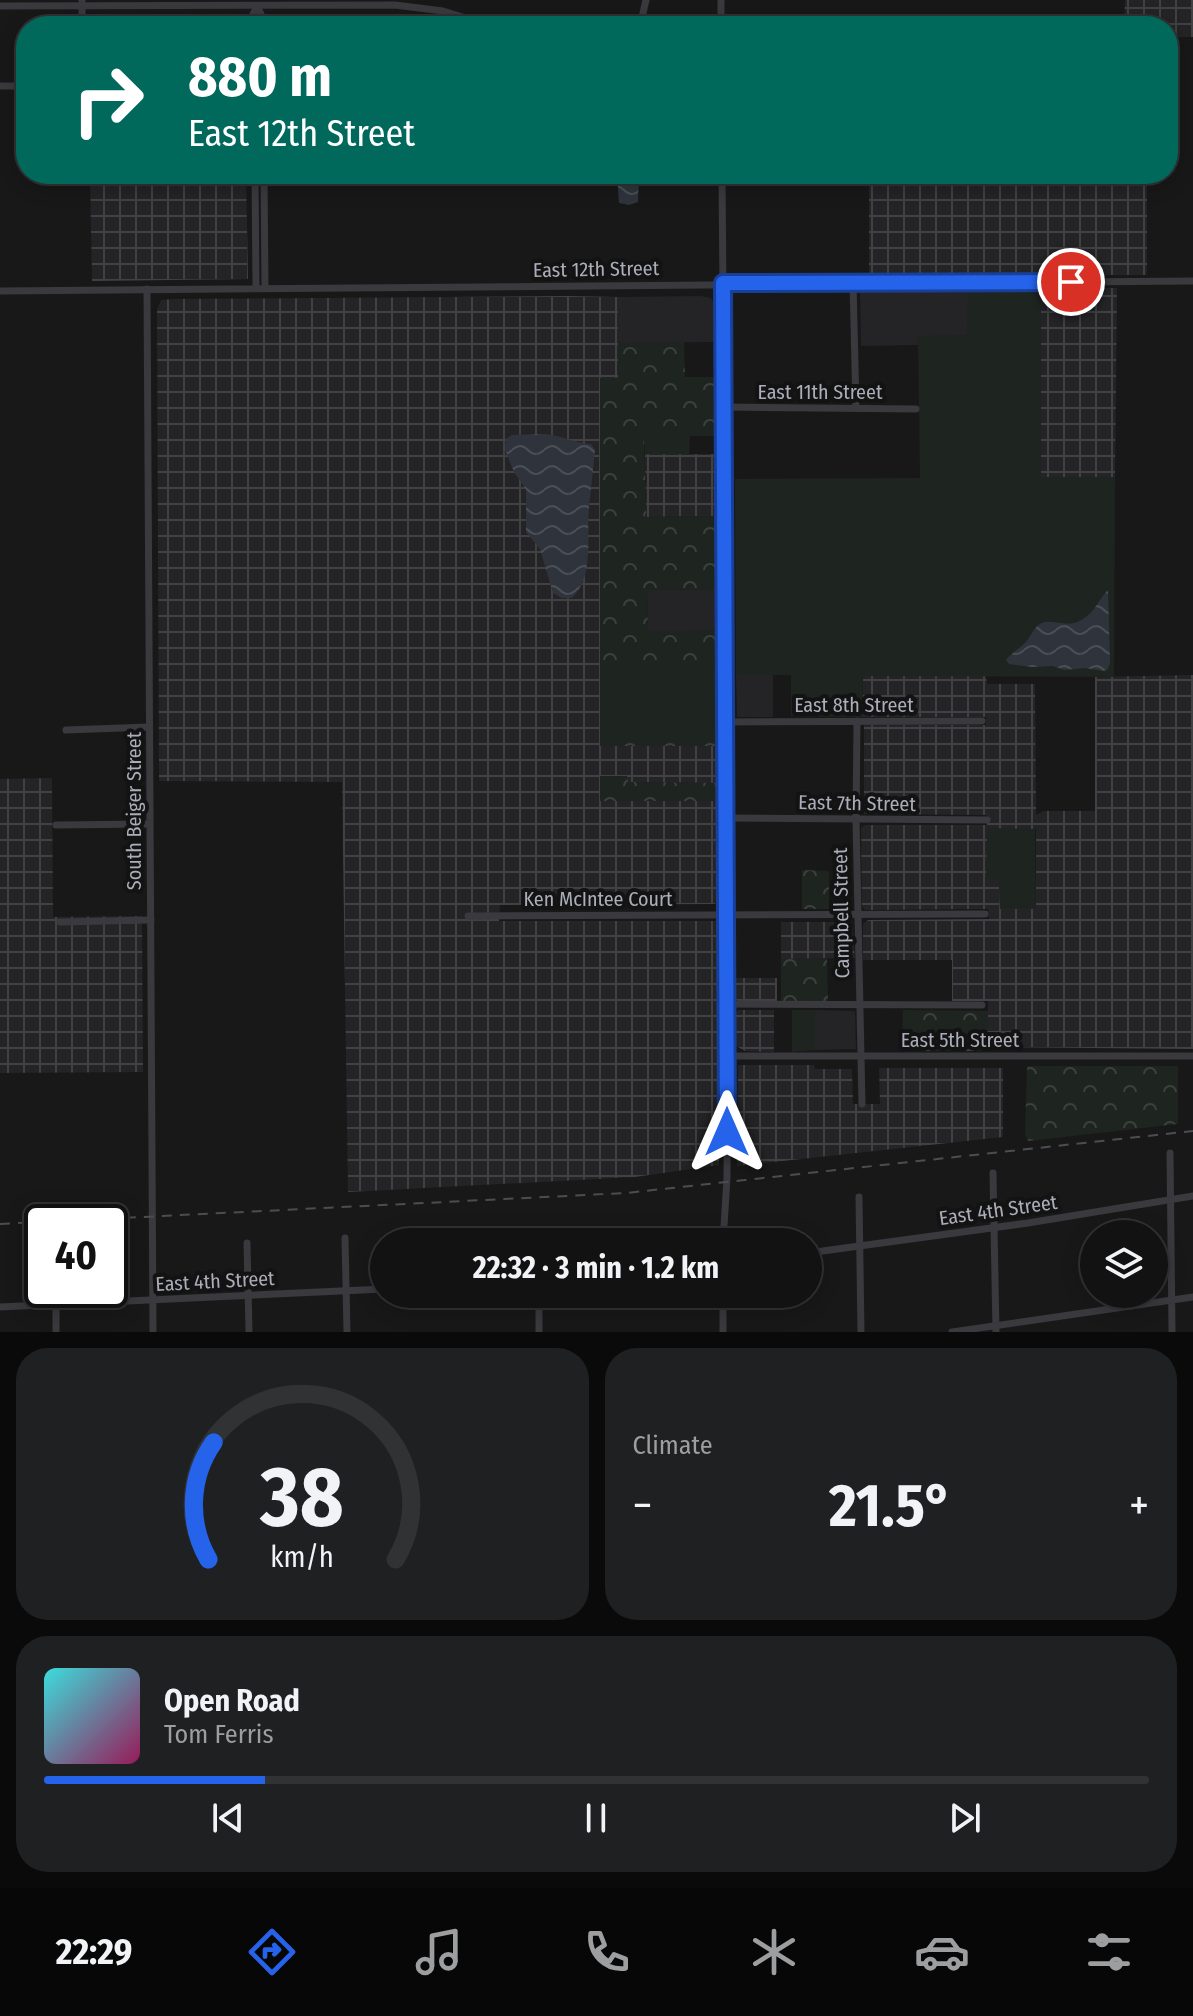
<!DOCTYPE html>
<html lang="en">
<head>
<meta charset="utf-8">
<style>
  body { margin:0; font-family:"Fira Sans Condensed",sans-serif; background:#1f2021; color:#f1f3f6; height:100vh; display:flex; flex-direction:column; font-size:30px; white-space:nowrap }
  * { box-sizing:border-box; margin:0 }
  p { font-size:26px; color:#9c9ea0 }
  .icon { flex:none; width:44px; height:44px; fill:none; stroke:currentColor; stroke-width:2; stroke-linecap:round; stroke-linejoin:round }
  .map { position:relative; height:1332px; overflow:hidden }
  .panel { display:flex; flex-direction:column; gap:16px; padding:16px; background:#0a0a0a; flex:1 }
  .panel>* { flex:none }
  .top-card { position:absolute; left:16px; top:16px; width:1162px; height:168px; border-radius:32px; box-shadow:0 4px 20px #0003,0 0 0 2px #313233; background:#00695c; color:#fff; overflow:hidden }
  .fabs { position:absolute; left:1080px; top:1220px; display:grid; gap:16px }
  .fabs a { display:grid; place-items:center; width:88px; height:88px; border-radius:50%; background:#121213; box-shadow:0 4px 20px #0003,0 0 0 2px #313233; font-size:40px }
  .speed { position:absolute; left:24px; top:1204px; display:flex; gap:16px; font-size:40px; font-weight:700; text-align:center }
  .speed>* { display:grid; place-content:center; width:104px; height:104px; border-radius:50%; background:#121213; box-shadow:0 4px 20px #0003,0 0 0 2px #313233; line-height:1 }
  .speed .limit { border:4px solid #111; border-radius:12px; background:#fff; color:#111 }
  .pin { position:absolute; display:grid; place-items:center; width:68px; height:68px; color:#fff; margin:-34px; border:4px solid #fff; border-radius:50%; box-shadow:0 2px 8px #0007 }
  .me { position:absolute; width:88px; margin:-44px; rotate:0deg; stroke-linejoin:round; filter:drop-shadow(0 0 6px #0008) }
  .turn { display:flex; align-items:center; gap:28px; height:168px; padding:0 40px; font-size:36px }
  .turn .icon { width:104px; height:104px; stroke-width:2.5 }
  .turn b { display:block; font-size:56px; line-height:68px }
  .big { font-size:60px; font-weight:700; line-height:1.1 }
  .panel .tile { flex:1; display:flex; flex-direction:column; justify-content:center; gap:12px; min-width:0; padding:0 28px; border-radius:32px; background:#1f2021 }
  .panel .dial { align-items:center; gap:0 }
  .dial svg { height:208px; overflow:visible; fill:none; stroke:#313233; stroke-width:7; stroke-linecap:round; text-anchor:middle }
  .dial text { fill:#f1f3f6; stroke:none }
  .song { display:flex; align-items:center; gap:24px }
  .cover { width:96px; height:96px; border-radius:12px; background:linear-gradient(135deg,hsl(180 70% 55%),hsl(330 70% 35%)) }
  .played { height:8px; border-radius:4px; background:linear-gradient(90deg,#2563eb 20%,#313233 20%) }
  .keys { display:flex; justify-content:space-around; direction:ltr }
  .heat { display:flex; justify-content:space-between; align-items:center; font-size:44px; direction:ltr }
  .panel .tiles { flex:1; display:grid; gap:16px; grid-template-columns:1fr 1fr }
  .tile:last-child { grid-column:span 2 }
  .trip { position:absolute; left:370px; top:1228px; width:452px; height:80px; border-radius:40px; background:#121213; box-shadow:0 4px 20px #0003,0 0 0 2px #313233; font-weight:700; line-height:80px; text-align:center }
  .menu { display:flex; height:128px; justify-content:space-around; align-items:center; background:#070708; color:#9c9ea0 }
  .menu .icon { width:56px; height:56px }
  .menu .current { color:#2563eb }
  .menu b { font-size:36px; color:#f1f3f6 }
  .map>svg:first-child { display:block }
  .built { fill:#242426 }
  .industrial { fill:url(#industrial-grid); fill-rule:evenodd }
  .grass { fill:#1e2420 }
  .forest { fill:url(#forest-crowns) }
  .water { fill:url(#water-waves) }
  .lines { fill:none; stroke-linecap:round; stroke-linejoin:round }
  .minor { stroke:#39393e; stroke-width:7 }
  .rail { stroke:#4c4d53; stroke-width:2; stroke-dasharray:10 8; stroke-linecap:butt }
  .route-casing { stroke:#184099; stroke-width:20 }
  .route { stroke:#2563eb; stroke-width:14 }
  .labels { text-anchor:middle; dominant-baseline:central; stroke-width:8; stroke-linejoin:round; paint-order:stroke }
  .street-label { font-size:20px; fill:#abadb8; stroke:#131314 }
</style>
</head>
<body>
<div class="map">
<svg width="1193" height="1332" viewBox="0 0 1193 1332">
  <defs>
    <pattern id="industrial-grid" width="8" height="8" patternUnits="userSpaceOnUse" patternTransform="scale(2)"><rect width="8" height="8" fill="#242426"/><path d="M0 4h8M4 0v8" fill="none" stroke="#414143"/></pattern>
    <pattern id="forest-crowns" width="20" height="18" patternUnits="userSpaceOnUse" patternTransform="scale(2)"><rect width="20" height="18" fill="#1e2420"/><path d="M2 6a3 3 0 1 1 6 0M12 15a3 3 0 1 1 6 0" fill="none" stroke="#3c413e"/></pattern>
    <pattern id="water-waves" width="16" height="10" patternUnits="userSpaceOnUse" patternTransform="scale(2)"><rect width="16" height="10" fill="#2f343c"/><path d="M0 5q4-4 8 0t8 0" fill="none" stroke="#4a4f56"/></pattern>
  </defs>
  <rect width="100%" height="100%" fill="#181819"/>
  <g class="built">
    <polygon points="968,288 968,336 918,336 918,345 861,346 860,292 863,290"/>
    <polygon points="701,296 711,298 713,302 716,313 715,342 618,343 618,297"/>
    <polygon points="715,589 715,630 648,632 647,590"/>
    <polygon points="736,675 773,675 773,717 737,717"/>
    <polygon points="815,1010 855,1011 856,1049 815,1050"/>
  </g>
  <g class="industrial">
    <polygon points="1125,0 1193,0 1193,37 1168,37 1168,26 1124,26"/>
    <polygon points="90,174 246,174 248,279 92,281"/>
    <rect x="869" y="174" width="278" height="101"/>
    <polygon points="1041,288 1117,288 1115,477 1041,478"/>
    <polygon points="568,296 618,297 618,378 600,379 600,745 719,746 720,783 627,782 627,776 601,801 720,801 721,890 715,904 500,905 499,921 718,921 719,1165 635,1177 348,1192 342,782 159,781 157,310 161,300 176,299"/>
    <polygon points="645,454 716,454 715,516 646,517"/>
    <path d="M 1193,675 L 1193,1049 L 988,1047 L 988,1001 L 952,1001 L 952,960 L 863,960 L 863,924 L 868,920 L 989,919 L 988,909 L 865,910 L 862,906 L 861,828 L 865,825 L 987,825 L 986,815 L 864,814 L 864,725 L 986,725 L 986,717 L 862,717 L 863,676 L 986,676 L 987,684 L 1035,684 L 1036,815 L 1044,811 L 1095,811 L 1095,677 ZM 987,829 L 1036,829 L 1036,909 L 1000,909 L 999,879 Z"/>
    <polygon points="52,778 53,917 142,916 143,1072 0,1073 0,779"/>
    <polygon points="781,922 852,922 855,958 781,959"/>
    <polygon points="735,978 777,978 777,1001 738,1001 735,999"/>
    <polygon points="738,1010 774,1010 774,1052 745,1051 736,1046 736,1012"/>
    <polygon points="738,1065 814,1065 815,1069 852,1069 853,1104 880,1104 879,1068 1003,1068 1003,1137 737,1166"/>
  </g>
  <g class="grass">
    <polygon points="968,288 1041,288 1041,477 1115,477 1114,677 863,676 862,717 791,716 791,675 736,675 735,479 920,478 918,336 967,335"/>
    <polygon points="644,436 690,436 689,454 645,454"/>
    <polygon points="600,666 716,666 719,732 600,732"/>
    <polygon points="987,828 1035,829 1036,909 1000,909 999,880 986,879"/>
    <polygon points="792,1010 815,1010 815,1050 792,1052"/>
  </g>
  <g class="forest">
    <polygon points="684,342 685,377 715,377 716,436 644,436 646,517 715,516 715,589 647,590 648,631 715,630 716,666 600,666 600,378 618,378 618,343"/>
    <rect x="600" y="732" width="119" height="14"/>
    <polygon points="600,776 627,776 628,782 720,783 720,801 600,801"/>
    <polygon points="802,870 829,871 829,909 802,909"/>
    <polygon points="827,958 828,1001 781,1001 781,959"/>
    <polygon points="903,1010 988,1011 988,1047 980,1051 902,1051"/>
    <polygon points="1027,1066 1178,1066 1178,1124 1028,1141 1025,1134"/>
  </g>
  <g class="water">
    <polygon points="617,174 639,174 638,202 629,205 619,203"/>
    <path d="M 543,434 C 561,435 577,444 591,444 L 595,450 C 593,469 591,488 589,507 C 586,535 595,576 572,598 L 562,598 L 553,593 L 540,549 L 526,532 L 526,489 L 514,472 L 505,450 L 506,439 L 512,435 Z"/>
    <path d="M 1108,590 L 1110,662 L 1108,669 L 1104,671 L 1085,668 L 1064,670 L 1053,666 L 1032,667 L 1009,664 L 1006,660 C 1011,654 1018,649 1024,644 C 1030,639 1033,628 1040,624 C 1052,617 1067,630 1083,619 C 1095,612 1099,599 1108,590 Z"/>
  </g>
  <g class="lines">
    <g class="minor">
      <polyline points="82,0 82,26"/>
      <polyline points="721,0 721,26"/>
      <polyline points="0,6 395,5 443,11 492,26"/>
      <polyline points="257,6 261,14 262,26"/>
      <polyline points="253,26 253,14 257,6"/>
      <polyline points="640,26 646,0"/>
      <polyline points="0,86 26,86"/>
      <polyline points="255,174 256,288"/>
      <polyline points="264,174 265,288"/>
      <polyline points="722,174 728,887 727,1178 723,1242"/>
      <polyline points="853,282 856,408"/>
      <polyline points="147,289 153,1332"/>
      <polyline points="0,291 1193,281"/>
      <polyline points="724,407 916,409"/>
      <polyline points="857,721 856,819 862,1104"/>
      <polyline points="726,722 982,721"/>
      <polyline points="66,730 149,727"/>
      <polyline points="727,818 987,820"/>
      <polyline points="56,825 149,824"/>
      <polyline points="468,916 985,914"/>
      <polyline points="60,922 151,920"/>
      <polyline points="727,1004 982,1005"/>
      <polyline points="728,1056 1193,1056"/>
      <polyline points="1170,1153 1172,1332"/>
      <polyline points="993,1173 996,1332"/>
      <polyline points="859,1197 861,1332"/>
      <polyline points="345,1238 347,1332"/>
      <polyline points="247,1243 249,1332"/>
      <polyline points="808,1253 1028,1223 1193,1196"/>
      <polyline points="539,1294 539,1332"/>
      <polyline points="723,1294 723,1332"/>
      <polyline points="56,1305 56,1332"/>
      <polyline points="0,1307 384,1289"/>
      <polyline points="952,1332 1193,1297"/>
    </g>
    <polyline class="rail" points="0,1224 626,1193 1193,1131"/>
  </g>
  <g class="lines">
    <defs>
      <polyline id="route" points="727,1132 723,283 1071,282"/>
    </defs>
    <use href="#route" class="route-casing"/>
    <use href="#route" class="route"/>
  </g>
  <g class="labels">
    <g class="street-label">
      <text transform="translate(596 269) rotate(-1)">East 12th Street</text>
      <text x="820" y="392">East 11th Street</text>
      <text x="854" y="705">East 8th Street</text>
      <text transform="translate(857 803) rotate(1)">East 7th Street</text>
      <text transform="translate(134 811) rotate(-90)">South Beiger Street</text>
      <text x="598" y="899">Ken McIntee Court</text>
      <text transform="translate(841 913) rotate(-91)">Campbell Street</text>
      <text x="960" y="1040">East 5th Street</text>
      <text transform="translate(998 1210) rotate(-8)">East 4th Street</text>
      <text transform="translate(215 1281) rotate(-3)">East 4th Street</text>
    </g>
  </g>
</svg>
<div class="fabs">
<a><svg class="icon" aria-label="layers" viewBox="0 0 24 24"><path d="M12 4l9 5-9 5-9-5zM3 14l9 5 9-5"/></svg></a>
</div>
<div class="speed"><div class="limit">40</div></div>
<div class="pin" style="left:1071px;top:282px;background:#d93025"><svg class="icon" aria-label="arrive" viewBox="0 0 24 24"><path d="M6 21V4h12l-3 4 3 4H6"/></svg></div>
<svg class="me" style="left:727px;top:1132px" viewBox="-20 -20 40 40"><path d="M0-17L14 15 0 8-14 15z" fill="#2563eb" stroke="#fff" stroke-width="4"/></svg>
<div class="trip">22:32 · 3 min · 1.2 km</div>
<div class="top-card">
<div class="turn"><svg class="icon" aria-label="right" viewBox="0 0 24 24"><path d="M7 20v-9h11M14 6l5 5-5 5"/></svg><div><b>880 m</b>East 12th Street</div></div>
</div>
</div>
<section class="panel">
<div class="tiles">
<div class="tile dial"><svg viewBox="0 0 100 80">
<path d="M14 69A42 42 0 1 1 86 69"/>
<path d="M14 69A42 42 0 0 1 16 24" stroke="#2563eb"/>
<text x="50" y="56" font-size="32" font-weight="700">38</text>
<text x="50" y="72" font-size="11">km/h</text>
</svg></div>
<div class="tile"><p>Climate</p>
<div class="heat"><a>−</a><b class="big">21.5°</b><a>+</a></div>
</div>
<div class="tile">
<div class="song"><i class="cover"></i><div><b>Open Road</b><p>Tom Ferris</p></div></div>
<div class="played"></div>
<div class="keys"><svg class="icon" aria-label="previous" viewBox="0 0 24 24"><path d="M18 5L8 12l10 7zM5 5v14"/></svg><svg class="icon" aria-label="pause" viewBox="0 0 24 24"><path d="M8 5v14M16 5v14"/></svg><svg class="icon" aria-label="next" viewBox="0 0 24 24"><path d="M6 5l10 7-10 7zM19 5v14"/></svg></div>
</div>
</div>
</section>
<nav class="menu">
<b>22:29</b>
<svg class="icon current" aria-label="directions" viewBox="0 0 24 24"><path d="M12 3l9 9-9 9-9-9zM9 14v-3h6M13 9l2 2-2 2"/></svg>
<svg class="icon" aria-label="music" viewBox="0 0 24 24"><path d="M9 18V5l10-2v13"/><circle cx="6" cy="18" r="3"/><circle cx="16" cy="16" r="3"/></svg>
<svg class="icon" aria-label="phone" viewBox="0 0 24 24"><path d="M5 4h4l2 5-3 2q2 4 5 5l2-3 5 2v4C11 20 4 13 5 4z"/></svg>
<svg class="icon" aria-label="climate" viewBox="0 0 24 24"><path d="M12 3v18M4 7l16 10M4 17L20 7"/></svg>
<svg class="icon" aria-label="car" viewBox="0 0 24 24"><path d="M5 17H2v-5l4-1 3-4h7l3 4 3 1v5h-3M9 17h6M6 11h13"/><circle cx="7" cy="17" r="2"/><circle cx="17" cy="17" r="2"/></svg>
<svg class="icon" aria-label="filters" viewBox="0 0 24 24"><path d="M4 7h16M4 17h16"/><circle cx="9" cy="7" r="2"/><circle cx="15" cy="17" r="2"/></svg>
</nav>
</body>
</html>
